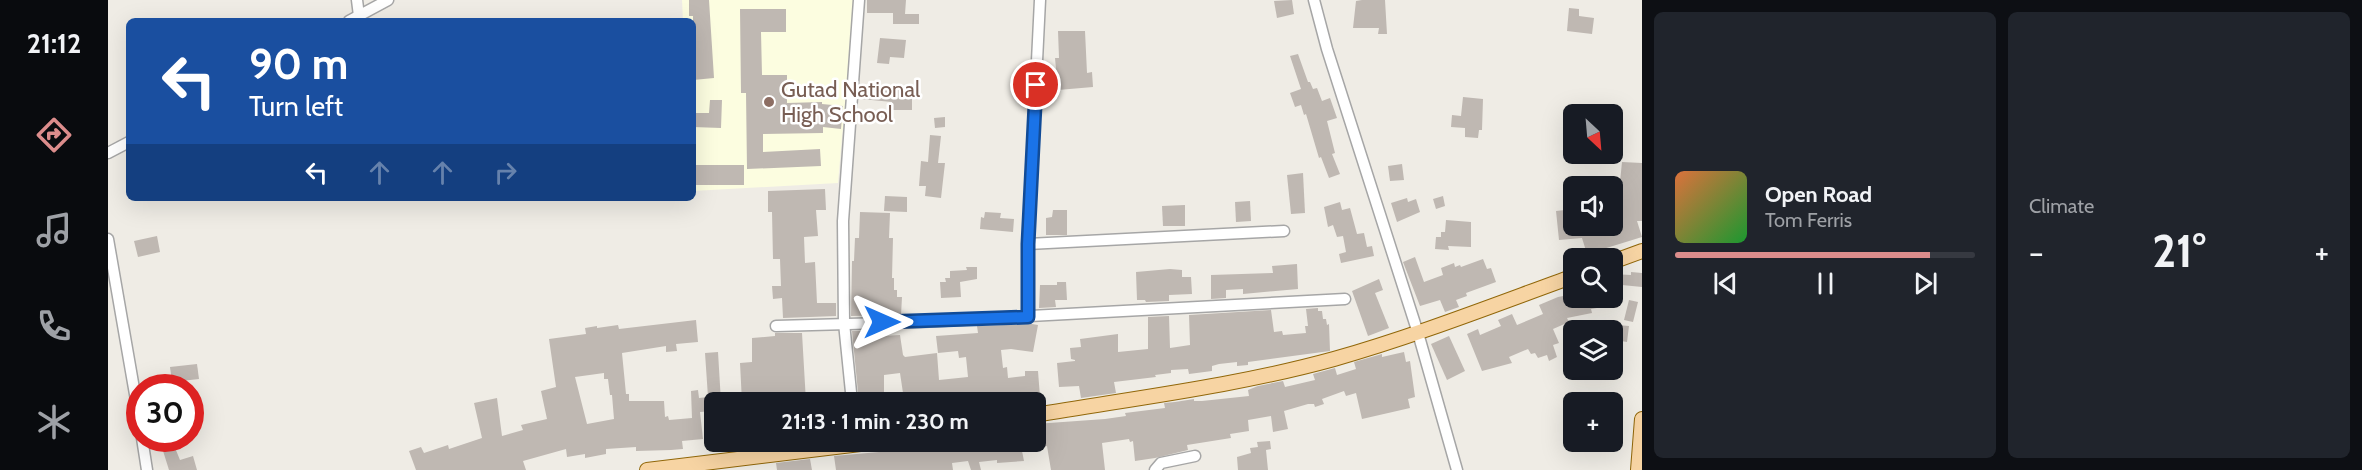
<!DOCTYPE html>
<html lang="en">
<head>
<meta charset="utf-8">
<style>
  body { margin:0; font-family:Cabin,sans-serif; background:#20242c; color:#f1f3f6; height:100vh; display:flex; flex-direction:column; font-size:22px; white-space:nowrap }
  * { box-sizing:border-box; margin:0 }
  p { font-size:20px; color:#9ea1a6 }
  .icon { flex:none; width:33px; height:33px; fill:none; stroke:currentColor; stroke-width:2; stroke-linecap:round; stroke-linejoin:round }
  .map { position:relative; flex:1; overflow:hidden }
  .panel { display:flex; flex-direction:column; gap:12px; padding:12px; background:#0d0f14; width:720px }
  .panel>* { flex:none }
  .banner { position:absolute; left:18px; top:18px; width:570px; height:183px; border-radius:9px; box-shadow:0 6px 24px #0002; background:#1a4fa0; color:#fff; overflow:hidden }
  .needle { width:39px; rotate:154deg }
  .buttons { position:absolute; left:1455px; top:104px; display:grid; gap:12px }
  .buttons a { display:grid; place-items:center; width:60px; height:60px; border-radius:9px; background:#171b24; box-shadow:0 6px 24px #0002; font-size:30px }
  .speed { position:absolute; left:18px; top:374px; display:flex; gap:12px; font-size:30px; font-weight:700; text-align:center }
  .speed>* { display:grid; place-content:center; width:78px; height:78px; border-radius:50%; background:#171b24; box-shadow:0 6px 24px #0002; line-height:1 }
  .speed .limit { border:9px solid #d22; background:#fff; color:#111 }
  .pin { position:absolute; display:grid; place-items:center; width:51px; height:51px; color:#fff; margin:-26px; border:3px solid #fff; border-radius:50%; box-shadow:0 2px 6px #0007 }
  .me { position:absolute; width:66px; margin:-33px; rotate:90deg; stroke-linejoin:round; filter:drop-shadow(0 0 4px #0008) }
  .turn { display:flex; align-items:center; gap:21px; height:126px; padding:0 24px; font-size:27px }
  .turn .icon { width:78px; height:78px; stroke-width:2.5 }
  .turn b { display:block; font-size:42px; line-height:51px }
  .lanes { display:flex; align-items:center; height:57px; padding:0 24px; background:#0003; justify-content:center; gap:30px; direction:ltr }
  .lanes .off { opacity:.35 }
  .big { font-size:45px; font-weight:700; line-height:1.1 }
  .panel .card { flex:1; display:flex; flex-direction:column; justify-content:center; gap:9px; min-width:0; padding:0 21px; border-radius:9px; background:#20242c }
  .song { display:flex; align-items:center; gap:18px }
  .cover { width:72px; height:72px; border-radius:9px; background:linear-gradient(135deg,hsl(20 70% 55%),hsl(130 70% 35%)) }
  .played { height:6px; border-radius:3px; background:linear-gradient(90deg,#dc8d8c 85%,#363941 85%) }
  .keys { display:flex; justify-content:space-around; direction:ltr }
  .heat { display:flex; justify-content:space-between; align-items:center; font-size:33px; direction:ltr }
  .panel .tiles { flex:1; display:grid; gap:12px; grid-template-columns:repeat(2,1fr) }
  .trip { position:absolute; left:596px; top:392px; width:342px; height:60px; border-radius:9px; background:#171b24; box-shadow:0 6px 24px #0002; font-weight:700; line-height:60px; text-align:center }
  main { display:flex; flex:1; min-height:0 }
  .tabs { display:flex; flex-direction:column; width:108px; justify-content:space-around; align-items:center; background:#090b0e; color:#9ea1a6 }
  .tabs .icon { width:42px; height:42px }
  .tabs .current { color:#dc8d8c }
  .tabs b { font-size:27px; color:#f1f3f6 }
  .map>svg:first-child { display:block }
  .education { fill:#fcfde0 }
  .building { fill:#bfb8b2; fill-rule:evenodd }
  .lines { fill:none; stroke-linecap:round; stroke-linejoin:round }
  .minor-casing { stroke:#a6a6a6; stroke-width:13 }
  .major-casing { stroke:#916709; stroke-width:16 }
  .minor { stroke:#fff; stroke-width:10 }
  .major { stroke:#f7d4a3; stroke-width:14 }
  .route-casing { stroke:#114b97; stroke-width:15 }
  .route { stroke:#1a73e8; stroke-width:10 }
  .education-dot { fill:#8d6e63; stroke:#fff; stroke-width:2 }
  .labels { text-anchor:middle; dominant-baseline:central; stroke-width:5; stroke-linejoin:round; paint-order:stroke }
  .education-label { font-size:22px; fill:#785e54; stroke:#fff; text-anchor:start }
</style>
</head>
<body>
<main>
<nav class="tabs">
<b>21:12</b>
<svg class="icon current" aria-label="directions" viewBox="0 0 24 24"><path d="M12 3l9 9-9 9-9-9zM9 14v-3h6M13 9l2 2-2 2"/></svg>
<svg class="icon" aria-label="music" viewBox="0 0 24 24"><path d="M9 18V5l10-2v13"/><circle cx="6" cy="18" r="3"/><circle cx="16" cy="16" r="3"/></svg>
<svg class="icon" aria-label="phone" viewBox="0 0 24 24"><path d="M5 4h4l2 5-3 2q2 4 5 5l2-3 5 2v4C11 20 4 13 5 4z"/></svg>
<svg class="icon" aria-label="climate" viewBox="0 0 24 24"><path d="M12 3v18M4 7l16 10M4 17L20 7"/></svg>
</nav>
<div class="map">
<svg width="1534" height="470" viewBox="0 0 1534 470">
  <rect width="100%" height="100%" fill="#efece5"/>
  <polygon class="education" points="574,0 746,0 730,183 585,191 585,21 575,21"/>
  <g class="building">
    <polygon points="581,0 601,0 606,78 585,80 585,16 581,16"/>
    <polygon points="759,0 798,0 797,14 811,14 811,24 785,24 785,13 759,13"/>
    <polygon points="1184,0 1186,14 1169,18 1166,1"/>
    <polygon points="1254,0 1277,0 1279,34 1270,34 1271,28 1245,28 1248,1"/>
    <polygon points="1461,8 1471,9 1471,16 1486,18 1484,34 1459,31"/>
    <polygon points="632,9 678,9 678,32 653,32 654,75 679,75 679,103 714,102 714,104 735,106 733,129 715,127 715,133 655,134 655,152 712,149 713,166 639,169 638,93 633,93"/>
    <polygon points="950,31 977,31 979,73 984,72 985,87 950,90 947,58 951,58"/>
    <polygon points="772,38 798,40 796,58 782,57 781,64 769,63"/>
    <polygon points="1190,54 1200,82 1202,82 1205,89 1209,88 1214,101 1222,98 1229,118 1219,121 1227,153 1224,154 1232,174 1221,178 1213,157 1211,158 1198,114 1196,115 1193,105 1187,107 1182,93 1193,89 1182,56"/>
    <polygon points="755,86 804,88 804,110 784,110 784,102 753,99"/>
    <polygon points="1355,97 1375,99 1374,130 1371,130 1370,138 1357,137 1357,128 1343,127 1344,115 1353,116"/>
    <polygon points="602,100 614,100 613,128 585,127 585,113 601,113"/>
    <polygon points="837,117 837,127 827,128 826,118"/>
    <polygon points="822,135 833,136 830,163 837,163 833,198 817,196 818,186 811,186 813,161 820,162"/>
    <polygon points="1514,162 1534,163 1534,221 1529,221 1534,237 1479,254 1474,238 1451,240 1448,211 1466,209 1466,225 1470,225 1470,229 1482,225 1504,225 1507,205 1514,205 1515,183 1512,182"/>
    <polygon points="1294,164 1296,180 1282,181 1280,166"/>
    <rect x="585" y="165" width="51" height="20"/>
    <polygon points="1195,173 1197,213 1183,214 1179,175"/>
    <polygon points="717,189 718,210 708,210 710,236 696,237 697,263 707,262 709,303 728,303 728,316 675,318 674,298 665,299 664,286 673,286 672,259 665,259 664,212 660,212 660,191"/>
    <polygon points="777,196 799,197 799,212 776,211"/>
    <polygon points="1335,196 1337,206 1328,209 1325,199"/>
    <polygon points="1299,198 1300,202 1308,199 1312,212 1289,222 1283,203"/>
    <polygon points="1142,201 1143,221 1128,222 1127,202"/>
    <polygon points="1232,202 1234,210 1242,208 1249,234 1256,233 1259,247 1264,246 1266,256 1233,263 1231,254 1238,252 1235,236 1229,237 1225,225 1220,227 1216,207"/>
    <polygon points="1077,205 1077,226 1055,226 1054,206"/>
    <polygon points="945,210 959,210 959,235 938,235 938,218 944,217"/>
    <polygon points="752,212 782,213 781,238 785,238 784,278 786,278 786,290 789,290 789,297 794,297 793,315 743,316 744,261 746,261 747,238 751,238"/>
    <polygon points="877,212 893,213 892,218 906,219 905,232 872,229 873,217 876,218"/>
    <polygon points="1338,220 1363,222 1363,247 1340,246 1341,250 1327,249 1328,237 1333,237 1333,232 1337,232"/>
    <polygon points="49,236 52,252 30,257 26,241"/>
    <polygon points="1307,257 1316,282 1335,275 1333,268 1346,263 1347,267 1352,265 1353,267 1375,259 1379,269 1383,268 1388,282 1358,293 1359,296 1348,300 1351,307 1337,312 1332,300 1312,306 1295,262"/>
    <polygon points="1189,264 1190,289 1135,294 1135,289 1118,290 1118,298 1103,299 1103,275 1165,273 1164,266"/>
    <polygon points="858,267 869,267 869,279 852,282 853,297 833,298 832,282 838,282 837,278 842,278 842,271 859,270"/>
    <polygon points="1062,269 1074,270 1074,277 1083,277 1084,294 1061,295 1061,301 1038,302 1037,300 1029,300 1028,272"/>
    <polygon points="1523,272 1534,273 1534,287 1504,284 1504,274 1523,275"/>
    <polygon points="1271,279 1275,290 1267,293 1281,328 1260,336 1244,291"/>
    <polygon points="949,282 958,282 959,300 947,300 948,307 931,308 932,285 949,285"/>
    <polygon points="1466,294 1466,297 1493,297 1495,307 1483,309 1484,313 1459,318 1461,322 1445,329 1451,343 1445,345 1449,357 1441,361 1439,355 1430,358 1427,353 1423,354 1420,349 1401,357 1404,363 1374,371 1359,334 1370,329 1372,335 1393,326 1390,320 1404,314 1409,325 1435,314 1431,305 1450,297"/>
    <polygon points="1521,300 1530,302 1525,322 1516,320"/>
    <polygon points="1210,308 1210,311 1214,311 1215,319 1218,319 1219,325 1221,324 1222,351 1140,362 1140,365 1129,366 1129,362 1111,364 1104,366 1104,371 1081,374 1080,369 1063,370 1063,373 1047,375 1048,377 1006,382 1008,393 973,398 971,386 951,387 949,363 967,361 967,360 963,359 962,348 973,347 972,339 1010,334 1010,352 1040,349 1040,317 1061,316 1062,348 1082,345 1081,315 1163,310 1166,332 1174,331 1175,335 1198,333 1197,326 1200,326 1198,309"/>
    <path d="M 588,320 L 590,342 L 568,344 L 569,351 L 558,352 L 558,346 L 514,353 L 518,394 L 521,394 L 521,401 L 556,401 L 557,417 L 560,416 L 561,420 L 584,418 L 583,391 L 590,390 L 591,398 L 600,397 L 597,353 L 610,352 L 613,402 L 606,402 L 606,411 L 592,412 L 595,439 L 574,441 L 575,449 L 563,450 L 528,451 L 528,447 L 498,449 L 498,454 L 477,458 L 477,454 L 459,457 L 458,449 L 415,461 L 418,470 L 308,470 L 301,451 L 313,447 L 316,453 L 340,445 L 341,449 L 374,438 L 366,403 L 389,398 L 394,436 L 415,430 L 413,425 L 439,419 L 433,391 L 448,387 L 441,339 L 478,334 L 477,328 L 489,326 L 489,328 L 510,325 L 511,329 ZM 496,373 L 496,379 L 500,379 L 502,395 L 504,395 L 506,419 L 479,424 L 467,377 Z"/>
    <path d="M 924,324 L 930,325 L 925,352 L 903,349 L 893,350 L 895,368 L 899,367 L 900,378 L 917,376 L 917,371 L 930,371 L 932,397 L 907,399 L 907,402 L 887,402 L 887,400 L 864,402 L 751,402 L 744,331 L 775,331 L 775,336 L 792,335 L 795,355 L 797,357 L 829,353 L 831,380 L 860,377 L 858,357 L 851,358 L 850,351 L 830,353 L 828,336 L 870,333 L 869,326 ZM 792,373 L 795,393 L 776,395 L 776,375 Z"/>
    <polygon points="1509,325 1521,326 1519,342 1507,340"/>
    <polygon points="667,333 694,333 698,402 634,402 632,363 644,362 644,338 667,336"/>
    <polygon points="1341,336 1357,371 1339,380 1323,344"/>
    <polygon points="1296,352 1298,362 1302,361 1307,397 1300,399 1302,408 1254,419 1248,393 1238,396 1236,391 1214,399 1216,404 1207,407 1206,404 1200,404 1176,411 1180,429 1165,432 1163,416 1140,420 1141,431 1122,434 1123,438 1079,445 1080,450 1047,458 1027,461 1025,441 1022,442 1021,439 994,443 997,470 943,470 939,446 914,451 916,461 889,463 889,460 871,462 873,470 863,470 860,461 844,463 845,470 728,470 726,456 771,452 792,445 793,450 804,448 804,450 835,445 835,442 845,441 927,441 927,424 997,419 1018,416 1017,413 1057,408 1056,403 1067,402 1086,399 1086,401 1094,401 1141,396 1140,390 1150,386 1175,381 1177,387 1207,380 1205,374 1227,368 1229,375 1248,369 1246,362 1274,354 1274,357"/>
    <polygon points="89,364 91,379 64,382 62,367"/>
    <polygon points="51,438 63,438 72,460 85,456 89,470 61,470"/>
    <polygon points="1162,441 1163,449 1158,450 1160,470 1130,470 1129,457 1143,453 1142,448 1150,447 1149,442"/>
    <polygon points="702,459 704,470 669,470 668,463"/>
  </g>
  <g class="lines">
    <defs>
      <g id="minor">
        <polyline points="249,0 251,16"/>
        <polyline points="1206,0 1219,49 1310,333 1349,470"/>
        <polyline points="241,21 280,0"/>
        <polyline points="0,153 21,142"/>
        <polyline points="0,239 32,423"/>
        <polyline points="920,244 1176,231"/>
        <polyline points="920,317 920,244 932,0"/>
        <polyline points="668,326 812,322 1237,299"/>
        <polyline points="744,402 736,323 735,221 751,0"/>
        <polyline points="34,438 39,470"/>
        <polyline points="1047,470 1053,463 1087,456"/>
      </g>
      <g id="major">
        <polyline points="1504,262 1534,251"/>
        <path d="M 927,415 C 1027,398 1128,386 1226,359 C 1307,336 1386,305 1466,276"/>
        <polyline points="539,470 777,441"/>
        <polyline points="1530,470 1534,419"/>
      </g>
    </defs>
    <use href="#minor" class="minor-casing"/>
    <use href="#major" class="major-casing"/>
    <use href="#minor" class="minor"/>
    <use href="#major" class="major"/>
  </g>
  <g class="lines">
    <defs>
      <polyline id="route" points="774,322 920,317 920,244 928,85"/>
    </defs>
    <use href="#route" class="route-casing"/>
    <use href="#route" class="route"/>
  </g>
  <circle class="education-dot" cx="661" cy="102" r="6"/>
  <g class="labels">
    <g class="education-label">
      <text x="673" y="89">Gutad National<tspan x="673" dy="25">High School</tspan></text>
    </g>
  </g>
</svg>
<div class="buttons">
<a><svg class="needle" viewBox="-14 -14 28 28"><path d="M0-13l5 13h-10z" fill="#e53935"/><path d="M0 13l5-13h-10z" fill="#9ea1a6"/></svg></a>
<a><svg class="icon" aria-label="sound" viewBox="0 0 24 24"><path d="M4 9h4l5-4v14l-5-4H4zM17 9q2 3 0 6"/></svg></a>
<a><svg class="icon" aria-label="search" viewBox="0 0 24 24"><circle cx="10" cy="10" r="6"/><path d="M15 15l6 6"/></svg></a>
<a><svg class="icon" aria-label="layers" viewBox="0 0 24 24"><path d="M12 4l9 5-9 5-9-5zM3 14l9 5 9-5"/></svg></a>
<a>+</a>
</div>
<div class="speed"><div class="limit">30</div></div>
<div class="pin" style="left:928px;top:85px;background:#d93025"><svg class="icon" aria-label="arrive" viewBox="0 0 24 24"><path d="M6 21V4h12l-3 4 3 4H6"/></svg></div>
<svg class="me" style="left:774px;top:322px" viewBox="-20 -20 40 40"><path d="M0-17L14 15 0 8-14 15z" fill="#1a73e8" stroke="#fff" stroke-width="4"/></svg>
<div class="trip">21:13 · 1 min · 230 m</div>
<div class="banner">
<div class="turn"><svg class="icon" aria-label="left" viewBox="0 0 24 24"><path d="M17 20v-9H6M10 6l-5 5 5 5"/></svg><div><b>90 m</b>Turn left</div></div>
<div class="lanes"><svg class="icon" aria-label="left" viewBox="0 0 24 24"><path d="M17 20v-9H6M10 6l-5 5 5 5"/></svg><svg class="icon off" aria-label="ahead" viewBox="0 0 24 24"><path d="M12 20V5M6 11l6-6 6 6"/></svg><svg class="icon off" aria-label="ahead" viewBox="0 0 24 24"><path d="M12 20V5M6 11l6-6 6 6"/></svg><svg class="icon off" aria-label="right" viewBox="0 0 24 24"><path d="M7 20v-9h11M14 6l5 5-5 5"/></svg></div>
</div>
</div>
<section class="panel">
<div class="tiles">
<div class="card">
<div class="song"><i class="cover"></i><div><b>Open Road</b><p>Tom Ferris</p></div></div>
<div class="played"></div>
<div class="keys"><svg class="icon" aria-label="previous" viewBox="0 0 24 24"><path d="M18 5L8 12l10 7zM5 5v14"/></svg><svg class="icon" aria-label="pause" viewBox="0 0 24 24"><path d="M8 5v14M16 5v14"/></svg><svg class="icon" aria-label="next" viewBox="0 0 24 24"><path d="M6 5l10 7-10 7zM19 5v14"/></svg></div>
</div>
<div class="card"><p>Climate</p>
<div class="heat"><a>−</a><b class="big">21°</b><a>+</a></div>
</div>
</div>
</section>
</main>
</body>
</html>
